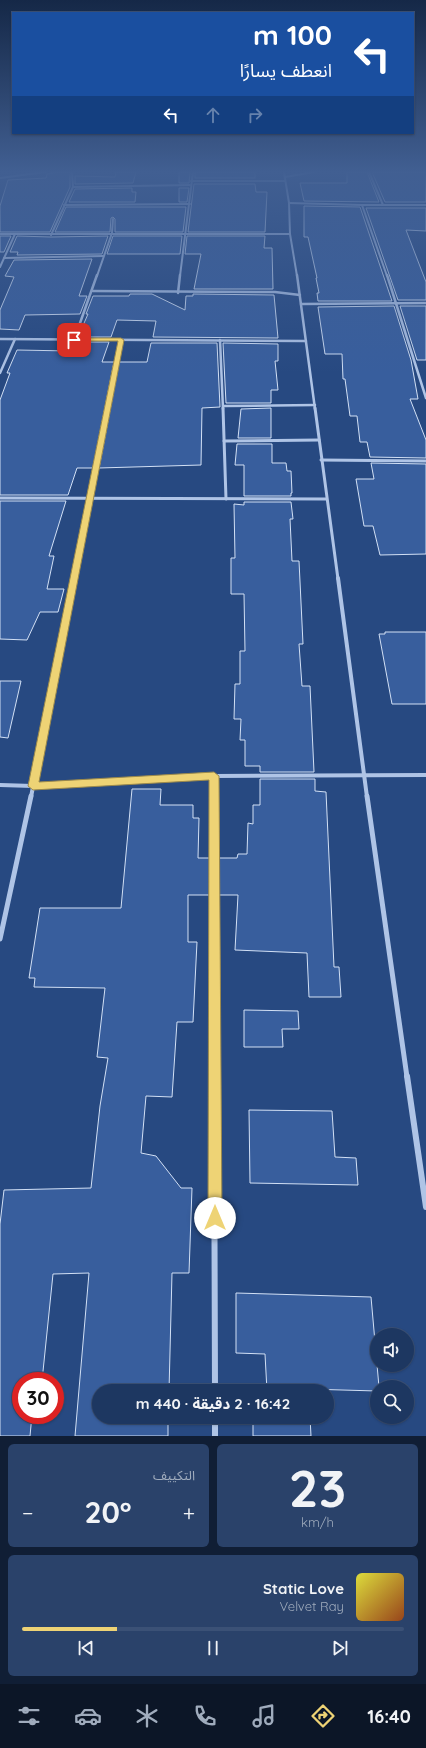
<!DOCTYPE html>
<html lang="ar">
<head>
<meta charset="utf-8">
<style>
  body { margin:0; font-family:Quicksand,"Noto Sans Arabic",sans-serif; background:#2a426a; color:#f1f3f6; direction:rtl; height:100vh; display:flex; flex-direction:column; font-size:15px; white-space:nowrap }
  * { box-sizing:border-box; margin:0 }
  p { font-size:13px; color:#a0acbd }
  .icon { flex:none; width:22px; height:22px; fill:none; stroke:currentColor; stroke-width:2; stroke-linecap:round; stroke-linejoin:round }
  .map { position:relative; height:1436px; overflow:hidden; direction:ltr }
  .panel { display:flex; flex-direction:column; gap:8px; padding:8px; background:#101e35; flex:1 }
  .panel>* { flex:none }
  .top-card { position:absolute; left:12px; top:12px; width:402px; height:122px; border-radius:0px; box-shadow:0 1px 3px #0004,0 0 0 1px #3b5176; direction:rtl; background:#1a4fa0; color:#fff; overflow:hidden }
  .tools { position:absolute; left:370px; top:1328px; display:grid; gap:8px }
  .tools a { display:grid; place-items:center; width:44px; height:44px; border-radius:50%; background:#1d3761; box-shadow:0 1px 3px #0004,0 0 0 1px #3b5176; font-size:20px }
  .speed { position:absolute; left:12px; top:1372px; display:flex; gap:8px; font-size:20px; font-weight:700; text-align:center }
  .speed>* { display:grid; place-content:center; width:52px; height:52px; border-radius:50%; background:#1d3761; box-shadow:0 1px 3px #0004,0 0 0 1px #3b5176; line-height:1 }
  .speed .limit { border:6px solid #d22; background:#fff; color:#111 }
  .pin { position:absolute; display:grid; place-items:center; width:34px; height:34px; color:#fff; margin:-17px; border-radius:8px; box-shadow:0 2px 6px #0006 }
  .me { position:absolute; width:44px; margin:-22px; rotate:0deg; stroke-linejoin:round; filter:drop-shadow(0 0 3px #0008) }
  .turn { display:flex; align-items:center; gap:14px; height:84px; padding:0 16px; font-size:18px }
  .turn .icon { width:52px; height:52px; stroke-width:2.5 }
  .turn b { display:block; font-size:28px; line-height:34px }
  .lanes { display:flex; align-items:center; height:38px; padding:0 16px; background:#0003; justify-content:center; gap:20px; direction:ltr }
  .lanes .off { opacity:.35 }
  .big { font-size:30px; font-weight:700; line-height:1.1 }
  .panel .widget { flex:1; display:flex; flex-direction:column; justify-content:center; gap:6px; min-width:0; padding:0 14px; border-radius:6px; background:#2a426a }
  .panel .dial { align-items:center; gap:0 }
  .dial b { font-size:52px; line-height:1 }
  .song { display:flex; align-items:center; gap:12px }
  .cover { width:48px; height:48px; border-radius:6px; background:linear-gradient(135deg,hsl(60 70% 55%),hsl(20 70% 35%)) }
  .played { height:4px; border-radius:2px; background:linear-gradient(90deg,#eed375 25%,#3b5176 25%) }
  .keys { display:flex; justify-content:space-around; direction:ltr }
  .heat { display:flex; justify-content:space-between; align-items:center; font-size:22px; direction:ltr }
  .panel .tiles { flex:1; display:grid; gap:8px; grid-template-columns:1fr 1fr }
  .widget:last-child { grid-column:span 2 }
  .trip { position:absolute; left:92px; top:1384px; width:242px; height:40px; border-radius:20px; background:#1d3761; box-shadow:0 1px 3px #0004,0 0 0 1px #3b5176; font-weight:700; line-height:40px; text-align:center; direction:rtl }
  .tab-bar { display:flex; height:64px; justify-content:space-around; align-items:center; background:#0c1627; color:#a0acbd }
  .tab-bar .icon { width:28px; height:28px }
  .tab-bar .on { color:#eed375 }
  .tab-bar b { font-size:18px; color:#f1f3f6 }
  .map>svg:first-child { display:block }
  .building { fill:#385e9d; stroke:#d2e0f5 }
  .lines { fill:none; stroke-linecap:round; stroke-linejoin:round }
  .minor-far5 { stroke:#afc4e6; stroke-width:2 }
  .minor-far4 { stroke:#afc4e6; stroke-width:2.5 }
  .minor-far3 { stroke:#afc4e6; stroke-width:3 }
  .minor-far2 { stroke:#afc4e6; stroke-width:4 }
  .minor-far1 { stroke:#afc4e6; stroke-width:5 }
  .minor { stroke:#afc4e6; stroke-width:6 }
  .route { fill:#eed375; stroke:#9b894c }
</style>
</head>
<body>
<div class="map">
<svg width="426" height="1436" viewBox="0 0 426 1436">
  <rect width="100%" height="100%" fill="#274981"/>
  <g class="building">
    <polygon points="59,172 70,172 70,187 50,232 0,232 0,206 8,180 46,178 47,174"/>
    <polygon points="116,172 136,172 133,183 75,184 75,176 115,177"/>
    <polygon points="179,172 190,172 189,183 179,183"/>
    <rect x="195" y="172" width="60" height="6"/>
    <polygon points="347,172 367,172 379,202 304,201 300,183 347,183"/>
    <polygon points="372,172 426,172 426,202 385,202"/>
    <polygon points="194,184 255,184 256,192 267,192 265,232 188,232"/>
    <polygon points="132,188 132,192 136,192 135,202 69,202 75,189"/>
    <polygon points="179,188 189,188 187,202 179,202"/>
    <polygon points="304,206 360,207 392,301 318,301 317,293 319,293 316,278 317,278 308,237 304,237"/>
    <polygon points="66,207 186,207 183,232 115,232 115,219 113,217 111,218 110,232 55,232"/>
    <polygon points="366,208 426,208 426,231 406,230 426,282 426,300 398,300"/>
    <polygon points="0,236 11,236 4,252 0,252"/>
    <polygon points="17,236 51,237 108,236 102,254 17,255 18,252 10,252"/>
    <polygon points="113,236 182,236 180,254 107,254"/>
    <polygon points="187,236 265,236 264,248 272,248 273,289 194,289 201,254 185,254"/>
    <polygon points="92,259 79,296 87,296 80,314 25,315 19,330 0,329 0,310 14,277 5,276 14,260"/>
    <polygon points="130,294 152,294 185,310 186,296 193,296 193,294 274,295 278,338 153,337 156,321 117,320 111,337 78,337 88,314 86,314 93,296 129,296"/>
    <polygon points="394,306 411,360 418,399 410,399 426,440 426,458 370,457 367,442 360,442 357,416 350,416 345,379 343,379 342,354 325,354 318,307"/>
    <polygon points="400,306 426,306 426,360 417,360"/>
    <polygon points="76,342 109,342 102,362 114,362 93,468 77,468 68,495 0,495 0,400 10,373 7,373 17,350 70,351"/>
    <polygon points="151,343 217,343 220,407 202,408 201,465 99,468 119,362 147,362"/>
    <polygon points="223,343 278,344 278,361 275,361 278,390 271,390 271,403 226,403"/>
    <polygon points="271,408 271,438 238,438 241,409"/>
    <polygon points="237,444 272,444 272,463 286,463 287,471 291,471 292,493 291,493 291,496 244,496 244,465 235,465"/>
    <polygon points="371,463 426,464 426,554 380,555 373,526 364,526 356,479 374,479"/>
    <polygon points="0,501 66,501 49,556 54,556 47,589 64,589 58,612 40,612 27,640 0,639"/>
    <polygon points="244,502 291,502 293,519 290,519 292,561 299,561 303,644 299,644 302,686 310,686 314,772 260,772 260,766 245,766 245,740 240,740 241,719 234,719 235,684 240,684 240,651 245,651 244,594 231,594 231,558 235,558 234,504 244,505"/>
    <polygon points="385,632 426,632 426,704 392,704 379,634 385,634"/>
    <polygon points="0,681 21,681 8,738 0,737"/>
    <polygon points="260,779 315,779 315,791 326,792 334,967 339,967 341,997 309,997 307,953 235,950 238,895 218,895 218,858 237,858 238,854 247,854 248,823 253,824 253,805 260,805"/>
    <polygon points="132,789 161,789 160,805 193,805 193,818 199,818 198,858 210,858 210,895 188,895 188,942 197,942 193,1022 177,1022 172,1097 146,1096 141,1153 156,1156 181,1188 192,1188 189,1273 172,1273 169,1391 99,1391 99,1417 168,1417 168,1436 75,1436 89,1273 53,1274 42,1381 21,1381 21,1415 32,1415 30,1436 0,1436 0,1224 4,1190 91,1188 100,1106 108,1058 97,1057 105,988 34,987 35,978 29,978 40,908 121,908"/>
    <polygon points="244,1010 298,1011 299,1029 282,1029 283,1047 244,1047"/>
    <polygon points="249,1110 332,1111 335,1157 356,1158 358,1185 250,1183"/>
    <polygon points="236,1293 371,1297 379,1387 377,1387 377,1391 307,1389 307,1391 267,1391 265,1354 236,1353"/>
    <polygon points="253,1417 310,1417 311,1436 253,1436"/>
  </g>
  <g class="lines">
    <g class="minor-far5">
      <polyline points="284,172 289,203 290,234 297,276"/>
      <polyline points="369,172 383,205"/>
      <polyline points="285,177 314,172"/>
      <polyline points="0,178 45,172"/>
      <polyline points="191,181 285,181"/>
      <polyline points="73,187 190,185"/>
      <polyline points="289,203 362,205 387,276"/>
      <polyline points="64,205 190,204"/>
      <polyline points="362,205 426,205"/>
      <polyline points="0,234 290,234"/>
      <polyline points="51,235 73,187 72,172"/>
      <polyline points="4,258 103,256"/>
      <polyline points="0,267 15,234"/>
      <polyline points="97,276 112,233 113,219"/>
      <polyline points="180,276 193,172"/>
    </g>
    <g class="minor-far4">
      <polyline points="297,275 315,409"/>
      <polyline points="387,275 426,398"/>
      <polyline points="93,291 275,292 300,295"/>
      <polyline points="178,293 180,275"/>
      <polyline points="301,304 426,303"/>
      <polyline points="0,339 306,341"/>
      <polyline points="74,340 97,275"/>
      <polyline points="220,340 223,409"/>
      <polyline points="0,373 15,339"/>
      <polyline points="224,406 315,405"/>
      <polyline points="107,409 121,340"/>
    </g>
    <g class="minor-far3">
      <polyline points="223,408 226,499"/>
      <polyline points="315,408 338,579"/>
      <polyline points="224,441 319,440"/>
      <polyline points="321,460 426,461"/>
      <polyline points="0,498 326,499"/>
      <polyline points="74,579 108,408"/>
    </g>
    <g class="minor-far2">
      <polyline points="338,578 367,797"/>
      <polyline points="214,776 214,797"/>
      <polyline points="0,785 33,786 214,776 426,775"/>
      <polyline points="31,797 74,578"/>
    </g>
    <g class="minor-far1">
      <polyline points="214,796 214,1077"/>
      <polyline points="367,796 407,1077"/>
      <polyline points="0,939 31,796"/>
    </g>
    <g class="minor">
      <polyline points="214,1076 215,1391"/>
      <polyline points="407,1076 426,1207"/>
      <polyline points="215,1417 215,1436"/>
    </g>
  </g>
  <linearGradient id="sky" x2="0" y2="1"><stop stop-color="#152847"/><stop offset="0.46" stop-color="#415f92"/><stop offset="1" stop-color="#415f92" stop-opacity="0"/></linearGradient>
  <rect width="426" height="373" fill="url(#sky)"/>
  <polygon class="route" points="74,338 121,338 124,340 39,782 214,772 219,776 222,1218 220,1222 215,1225 210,1222 208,1218 209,780 33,790 28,786 118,341 72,341"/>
</svg>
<div class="tools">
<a><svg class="icon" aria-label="sound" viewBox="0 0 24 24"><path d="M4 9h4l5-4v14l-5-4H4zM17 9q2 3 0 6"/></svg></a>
<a><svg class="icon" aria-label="search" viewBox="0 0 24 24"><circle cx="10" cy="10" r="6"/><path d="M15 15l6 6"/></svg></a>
</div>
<div class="speed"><div class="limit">30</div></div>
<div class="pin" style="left:74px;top:340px;background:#d93025"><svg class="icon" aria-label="arrive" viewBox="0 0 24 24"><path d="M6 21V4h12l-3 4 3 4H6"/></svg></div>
<svg class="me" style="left:215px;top:1218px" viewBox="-20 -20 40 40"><circle r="19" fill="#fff"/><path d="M0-13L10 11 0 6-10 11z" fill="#eed375"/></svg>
<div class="trip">16:42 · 2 دقيقة · 440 m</div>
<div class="top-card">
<div class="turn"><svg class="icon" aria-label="left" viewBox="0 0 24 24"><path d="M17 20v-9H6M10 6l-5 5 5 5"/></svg><div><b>100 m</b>انعطف يسارًا</div></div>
<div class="lanes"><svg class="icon" aria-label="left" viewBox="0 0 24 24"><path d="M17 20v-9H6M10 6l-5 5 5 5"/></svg><svg class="icon off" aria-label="ahead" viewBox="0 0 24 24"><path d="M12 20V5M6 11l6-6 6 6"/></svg><svg class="icon off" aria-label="right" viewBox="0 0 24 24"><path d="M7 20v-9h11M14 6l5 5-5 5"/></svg></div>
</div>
</div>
<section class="panel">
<div class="tiles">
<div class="widget dial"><b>23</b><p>km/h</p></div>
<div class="widget"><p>التكييف</p>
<div class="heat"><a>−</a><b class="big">20°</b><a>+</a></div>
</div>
<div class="widget">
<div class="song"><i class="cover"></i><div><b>Static Love</b><p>Velvet Ray</p></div></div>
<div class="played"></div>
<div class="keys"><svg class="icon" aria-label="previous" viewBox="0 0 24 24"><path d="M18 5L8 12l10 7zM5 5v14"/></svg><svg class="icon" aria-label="pause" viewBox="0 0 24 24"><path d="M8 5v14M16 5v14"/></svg><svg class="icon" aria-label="next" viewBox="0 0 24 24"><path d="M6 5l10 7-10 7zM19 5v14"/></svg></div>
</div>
</div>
</section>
<nav class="tab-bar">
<b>16:40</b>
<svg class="icon on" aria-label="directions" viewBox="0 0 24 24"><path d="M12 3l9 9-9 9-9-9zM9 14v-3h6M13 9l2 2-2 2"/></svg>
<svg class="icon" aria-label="music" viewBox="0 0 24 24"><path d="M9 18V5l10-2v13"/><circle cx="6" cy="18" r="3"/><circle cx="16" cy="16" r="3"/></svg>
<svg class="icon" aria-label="phone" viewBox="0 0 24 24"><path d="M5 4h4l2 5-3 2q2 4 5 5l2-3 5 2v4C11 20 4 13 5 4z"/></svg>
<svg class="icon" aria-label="climate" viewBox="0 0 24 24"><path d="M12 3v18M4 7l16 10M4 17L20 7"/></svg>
<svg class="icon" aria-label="car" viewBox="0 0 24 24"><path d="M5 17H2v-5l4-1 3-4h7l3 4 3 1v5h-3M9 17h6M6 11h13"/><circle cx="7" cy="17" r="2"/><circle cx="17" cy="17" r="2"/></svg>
<svg class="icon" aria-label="filters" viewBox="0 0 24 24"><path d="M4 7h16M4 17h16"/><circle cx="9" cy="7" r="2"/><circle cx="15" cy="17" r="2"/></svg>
</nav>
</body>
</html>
